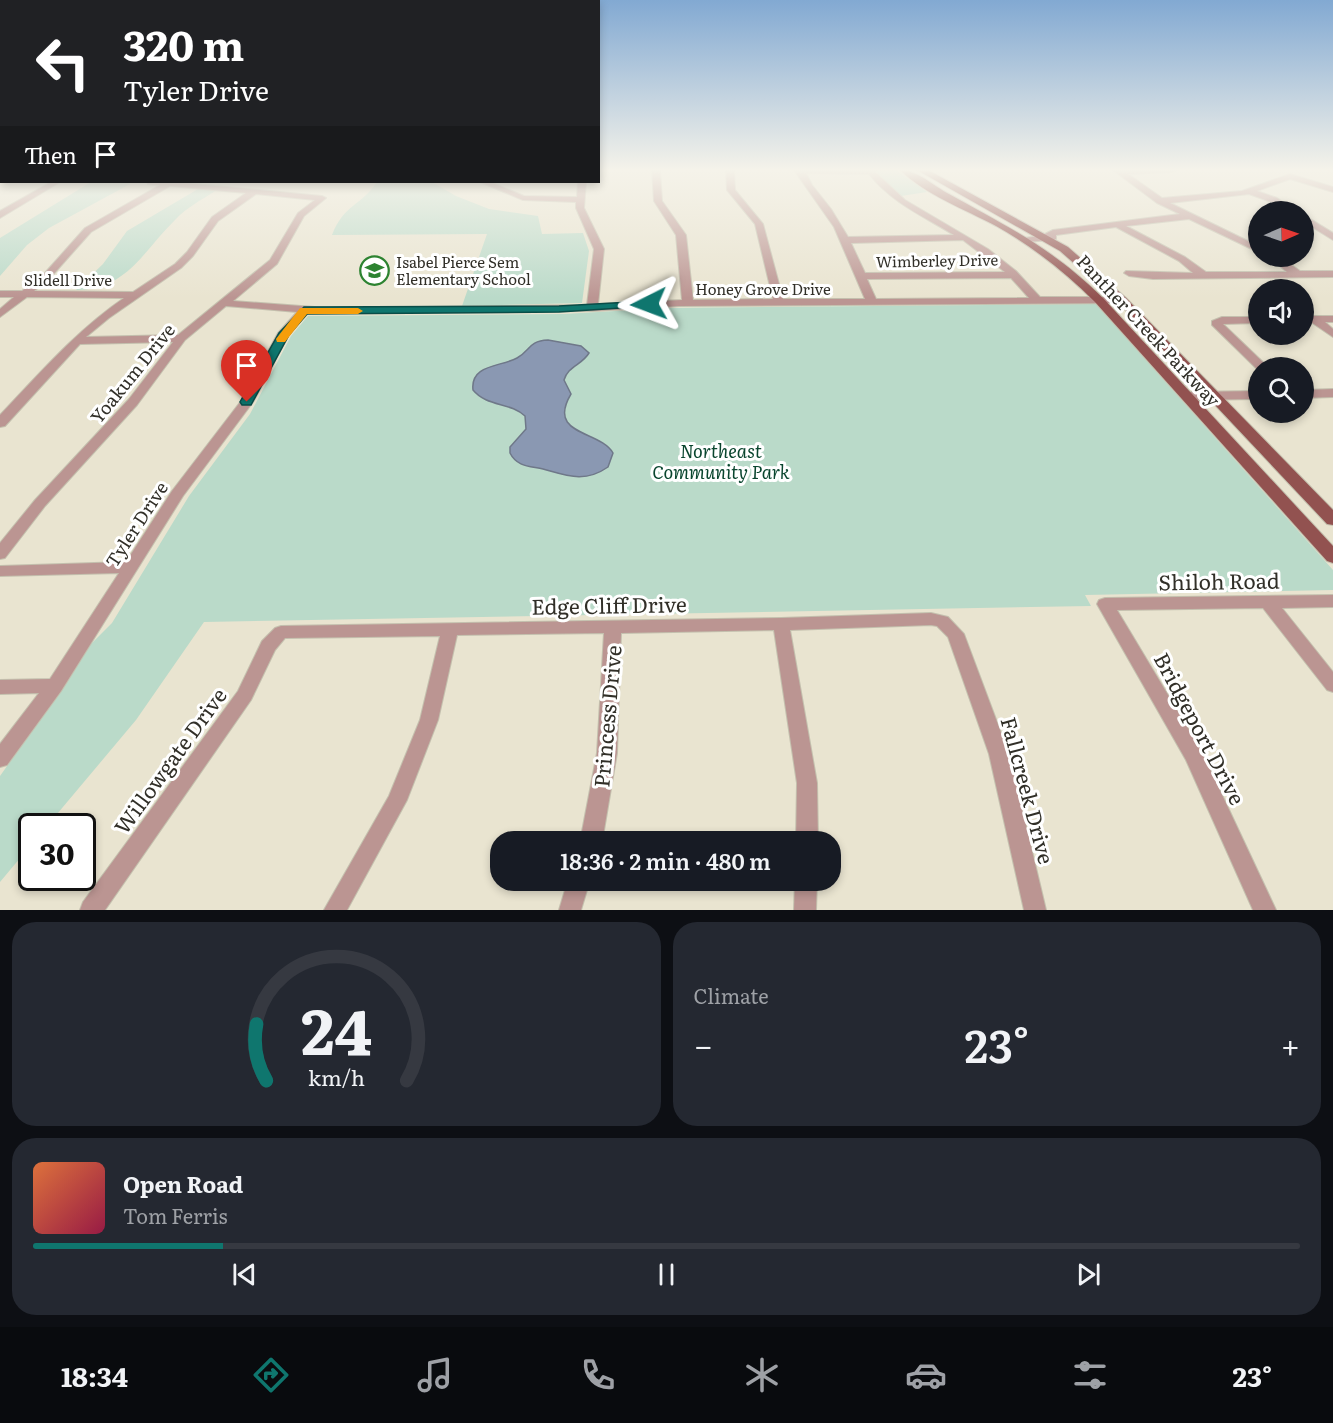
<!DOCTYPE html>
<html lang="en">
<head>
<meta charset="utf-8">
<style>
  body { margin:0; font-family:Literata,serif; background:#242831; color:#f1f3f6; height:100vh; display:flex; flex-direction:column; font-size:22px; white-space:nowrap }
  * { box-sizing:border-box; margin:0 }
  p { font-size:20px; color:#9ea1a6 }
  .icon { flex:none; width:33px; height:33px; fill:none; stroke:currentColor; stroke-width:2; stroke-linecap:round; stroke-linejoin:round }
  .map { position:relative; height:910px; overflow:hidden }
  .drawer { display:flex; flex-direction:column; gap:12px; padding:12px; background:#0d0f14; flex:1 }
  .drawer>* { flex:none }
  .guide { position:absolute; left:0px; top:0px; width:600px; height:183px; box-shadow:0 3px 9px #0003; background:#202124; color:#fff; overflow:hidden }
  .needle { width:39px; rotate:88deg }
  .buttons { position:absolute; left:1248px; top:201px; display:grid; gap:12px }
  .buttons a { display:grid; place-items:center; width:66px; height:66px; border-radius:50%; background:#171b24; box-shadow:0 3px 9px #0003; font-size:30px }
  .speed { position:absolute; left:18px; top:813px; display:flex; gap:12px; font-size:30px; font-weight:700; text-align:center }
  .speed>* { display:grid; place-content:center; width:78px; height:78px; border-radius:50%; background:#171b24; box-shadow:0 3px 9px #0003; line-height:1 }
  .speed .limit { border:3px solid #111; border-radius:9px; background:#fff; color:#111 }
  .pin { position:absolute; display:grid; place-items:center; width:51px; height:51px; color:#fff; margin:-62px -26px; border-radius:50% 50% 50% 0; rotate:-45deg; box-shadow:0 0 6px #0007 }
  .pin .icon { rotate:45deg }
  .me { position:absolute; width:66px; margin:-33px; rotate:267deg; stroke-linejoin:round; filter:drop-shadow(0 0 4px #0008) }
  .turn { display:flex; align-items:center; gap:21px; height:126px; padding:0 24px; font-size:27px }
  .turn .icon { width:78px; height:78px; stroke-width:2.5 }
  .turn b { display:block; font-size:42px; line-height:51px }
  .then { display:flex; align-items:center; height:57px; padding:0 24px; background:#0003; gap:12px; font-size:22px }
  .big { font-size:45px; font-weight:600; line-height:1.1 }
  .drawer .widget { flex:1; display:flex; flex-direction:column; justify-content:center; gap:9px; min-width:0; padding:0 21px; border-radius:24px; background:#242831 }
  .drawer .dial { align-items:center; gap:0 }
  .dial svg { height:156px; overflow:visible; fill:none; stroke:#363941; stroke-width:7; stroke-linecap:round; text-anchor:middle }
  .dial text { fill:#f1f3f6; stroke:none }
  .song { display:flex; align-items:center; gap:18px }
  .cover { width:72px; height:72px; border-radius:9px; background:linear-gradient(135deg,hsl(20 70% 55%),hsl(340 70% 35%)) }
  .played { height:6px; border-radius:3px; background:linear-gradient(90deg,#0f766e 15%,#363941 15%) }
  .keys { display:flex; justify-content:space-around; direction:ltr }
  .heat { display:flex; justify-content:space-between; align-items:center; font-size:33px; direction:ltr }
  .drawer .tiles { flex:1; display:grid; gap:12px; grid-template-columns:1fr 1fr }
  .widget:last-child { grid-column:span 2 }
  .trip { position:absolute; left:490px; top:831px; width:351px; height:60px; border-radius:24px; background:#171b24; box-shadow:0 3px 9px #0003; font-weight:600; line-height:60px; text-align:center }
  .menu { display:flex; height:96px; justify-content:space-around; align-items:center; background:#090b0e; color:#9ea1a6 }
  .menu .icon { width:42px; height:42px }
  .menu .active { color:#0f766e }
  .menu b { font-size:27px; color:#f1f3f6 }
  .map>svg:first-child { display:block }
  .green { fill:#badac9 }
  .water { fill:#8a98b2; stroke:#6f7889; stroke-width:1.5 }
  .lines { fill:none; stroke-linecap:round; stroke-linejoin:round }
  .minor-casing { stroke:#c4c0ae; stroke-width:2 }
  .major-casing { stroke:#c4c0ae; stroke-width:2 }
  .minor { fill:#bb9592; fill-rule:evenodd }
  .major { fill:#925250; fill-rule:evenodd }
  .route { fill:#0f766e; stroke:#0a4d48; stroke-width:1.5 }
  .slow { fill:#f59e0b }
  .labels { text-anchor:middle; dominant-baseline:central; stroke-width:6; stroke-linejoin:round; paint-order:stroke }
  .far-street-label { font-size:15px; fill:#312f28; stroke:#fff }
  .far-poi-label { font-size:15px; fill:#312f28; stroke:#fff; text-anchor:start }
  .street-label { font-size:18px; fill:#312f28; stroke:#fff }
  .park-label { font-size:18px; font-style:italic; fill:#09452e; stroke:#fff }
  .near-street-label { font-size:21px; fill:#312f28; stroke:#fff }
</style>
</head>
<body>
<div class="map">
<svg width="1333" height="910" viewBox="0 0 1333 910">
  <rect width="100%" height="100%" fill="#e9e4d0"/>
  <g class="green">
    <polygon points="873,170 896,170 927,192 901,196"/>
    <polygon points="91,182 128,182 130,184 49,228 27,245 0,276 0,238"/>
    <path d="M 377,182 L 432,182 L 456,196 L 489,209 L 538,216 L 542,234 L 583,233 L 589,251 L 582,303 L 462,306 L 487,234 L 332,235 C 344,204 361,206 377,182 Z"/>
    <path d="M 198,189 L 217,190 C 203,199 187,207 175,220 C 143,251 127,290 76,290 L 103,264 L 127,231 Z"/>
    <polygon points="1096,304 1333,570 1333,590 1085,595 1091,606 204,622 136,720 47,826 32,826 31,845 0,882 0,776 63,687 84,651 112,623 189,496 250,414 291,336 308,316 564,314 666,308"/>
  </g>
  <path class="water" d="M 548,340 L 581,346 L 589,353 C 582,365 568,366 564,380 L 571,394 C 546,436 600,430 613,453 L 608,467 C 585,483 568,476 543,469 C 530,466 517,467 510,453 L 510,447 L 526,429 L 525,416 C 510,402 487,407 473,390 C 470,364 501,367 517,358 C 531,350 528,341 548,340 Z"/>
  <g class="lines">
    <defs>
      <g id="minor">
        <rect x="0" y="170" width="2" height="4"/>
        <path d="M 652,170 L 660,170 L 662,201 L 686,235 L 693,300 L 773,299 L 755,224 L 727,190 L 726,170 L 734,170 L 735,190 L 763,224 L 783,299 L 865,299 L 834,227 L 794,170 L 873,170 L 905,200 L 988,249 L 1016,271 L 1040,297 L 1122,297 L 1127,300 L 1122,303 L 679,306 L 592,311 L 308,313 L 289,334 L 253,402 L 183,496 L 61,691 L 7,765 L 0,767 L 0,744 L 39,693 L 0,694 L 0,680 L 50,679 L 119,573 L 0,576 L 0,566 L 126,562 L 172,491 L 241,401 L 278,333 L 297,312 L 226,306 L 185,340 L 137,405 L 45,506 L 5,558 L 0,559 L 0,543 L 35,500 L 129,399 L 173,342 L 80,344 L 5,426 L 0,427 L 0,415 C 40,373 76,331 124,298 L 27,297 L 0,317 L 0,309 L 14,297 L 0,297 L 0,291 L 22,291 L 44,274 L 85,228 L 160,185 L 148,184 L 147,182 L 173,182 L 322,196 L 326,198 L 304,216 L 277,264 L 233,301 L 328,308 L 587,305 L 594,249 L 576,208 L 576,202 L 523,200 L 480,182 L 490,182 L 524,196 L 577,197 L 578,182 L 586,182 L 584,208 L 604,249 L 598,304 L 682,300 L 676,235 L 654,201 ZM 806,173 L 869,174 C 892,203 923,216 954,235 L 848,237 L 831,209 L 812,185 ZM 170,186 L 246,193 L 212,217 L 187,252 L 175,264 L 133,292 L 34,291 L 50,278 L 91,232 ZM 256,194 L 315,200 L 298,213 L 270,260 L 178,335 L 86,337 L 109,318 L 181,268 L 193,256 L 218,221 ZM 963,240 L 1005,272 L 865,273 L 851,243 ZM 1011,278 L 1029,298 L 876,299 L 867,279 Z"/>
        <polygon points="1113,170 1176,170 1172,172 1128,174 1162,198 1242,191 1290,174 1333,187 1333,192 1290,179 1257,191 1277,198 1297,212 1286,212 1271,202 1249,194 1170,203 1258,246 1258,252 1189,219 1126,226 1185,257 1206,272 1287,272 1268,256 1279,256 1300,271 1333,271 1333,277 1153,279 1129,276 1124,273 1126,271 1193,273 1179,261 1116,227 1056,235 1056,239 1053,240 1024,242 1024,238 1041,236 1053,230 1180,214 1157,203"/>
        <polygon points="51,182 60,182 0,218 0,211"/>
        <polygon points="1304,215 1333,233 1333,240 1304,222"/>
        <polygon points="1304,316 1333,316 1333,322 1325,322 1333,329 1333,337 1311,322 1304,322"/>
        <polygon points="1222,317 1258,317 1258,323 1223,324 1269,368 1258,368 1258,370 1212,325 1212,321"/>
        <polygon points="1333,389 1333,397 1304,398 1304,390"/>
        <polygon points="1258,391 1258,399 1187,400 1181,396 1187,392"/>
        <polygon points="1333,595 1333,607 1282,608 1333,672 1333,692 1327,690 1263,608 1117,610 1201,750 1276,910 1253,910 1186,760 1097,604 1099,600 1105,598"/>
        <polygon points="931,613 948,617 964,634 1009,754 1046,910 1024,910 989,754 948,637 937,626 931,625 790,630 817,783 818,842 796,842 797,783 774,630 621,633 617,753 602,842 580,842 597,753 604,633 457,635 438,720 407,800 347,910 324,910 389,796 420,720 440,636 285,638 275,650 251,700 105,910 80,910 83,902 238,691 262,641 275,628 281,626 781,618"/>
        <polygon points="568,880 590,880 581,910 559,910"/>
        <polygon points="795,880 817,880 816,910 794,910"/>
      </g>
      <g id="major">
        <path d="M 900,170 C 917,170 934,186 949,194 C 1010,228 1052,248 1103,298 L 1333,546 L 1333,563 L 1327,561 L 1095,302 C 1065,272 1033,247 996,226 C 964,209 926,195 900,170 Z"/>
        <polygon points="917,170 928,170 1068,247 1126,298 1333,510 1333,525 1327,524 1118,302 1060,251"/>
      </g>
    </defs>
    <use href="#minor" class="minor-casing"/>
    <use href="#major" class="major-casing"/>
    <use href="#minor" class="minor"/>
    <use href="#major" class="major"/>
  </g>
  <linearGradient id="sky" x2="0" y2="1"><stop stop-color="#82a9d2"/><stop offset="0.57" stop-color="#f5f3ea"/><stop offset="1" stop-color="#f5f3ea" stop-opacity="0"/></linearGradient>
  <rect width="1333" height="298" fill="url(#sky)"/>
  <polygon class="route" points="649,301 654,304 652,306 559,312 307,314 289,335 251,405 242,405 240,402 279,333 304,307 559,306"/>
  <polygon class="slow" points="300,308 358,308 363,311 358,314 307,314 285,342 277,342 276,339"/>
  <defs>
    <symbol id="school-ring" viewBox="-11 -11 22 22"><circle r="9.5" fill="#fff" stroke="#2d8331" stroke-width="1.5"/><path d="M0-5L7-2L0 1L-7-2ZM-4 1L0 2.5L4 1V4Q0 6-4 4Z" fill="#2d8331"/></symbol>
  </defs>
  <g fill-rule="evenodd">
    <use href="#school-ring" x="358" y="254" width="33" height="33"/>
  </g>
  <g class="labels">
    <g class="far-street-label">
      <text transform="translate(937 260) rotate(-1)">Wimberley Drive</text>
      <text x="68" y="279">Slidell Drive</text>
      <text x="763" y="288">Honey Grove Drive</text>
    </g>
    <g class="far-poi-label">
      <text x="396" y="261">Isabel Pierce Sem<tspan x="396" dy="17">Elementary School</tspan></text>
    </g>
    <g class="street-label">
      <text transform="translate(1149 330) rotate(47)">Panther Creek Parkway</text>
      <text transform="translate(132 373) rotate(-51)">Yoakum Drive</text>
      <text transform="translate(136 524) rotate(-57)">Tyler Drive</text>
    </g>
    <g class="park-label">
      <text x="721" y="450">Northeast<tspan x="721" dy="21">Community Park</tspan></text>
    </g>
    <g class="near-street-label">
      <text transform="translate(1219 580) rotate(-1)">Shiloh Road</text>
      <text transform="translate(609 604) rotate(-1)">Edge Cliff Drive</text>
      <text transform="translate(606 716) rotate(-85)">Princess Drive</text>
      <text transform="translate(1201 728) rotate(62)">Bridgeport Drive</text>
      <text transform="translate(169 760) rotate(-54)">Willowgate Drive</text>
      <text transform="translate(1029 790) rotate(75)">Fallcreek Drive</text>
    </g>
  </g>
</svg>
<div class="buttons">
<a><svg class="needle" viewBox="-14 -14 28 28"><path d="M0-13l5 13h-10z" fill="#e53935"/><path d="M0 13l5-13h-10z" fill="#9ea1a6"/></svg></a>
<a><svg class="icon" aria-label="sound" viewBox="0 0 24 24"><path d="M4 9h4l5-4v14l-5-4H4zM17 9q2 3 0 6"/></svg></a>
<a><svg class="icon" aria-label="search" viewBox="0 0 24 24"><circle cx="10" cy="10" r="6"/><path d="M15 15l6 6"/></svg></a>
</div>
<div class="speed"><div class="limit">30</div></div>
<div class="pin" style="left:247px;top:402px;background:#d93025"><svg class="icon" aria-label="arrive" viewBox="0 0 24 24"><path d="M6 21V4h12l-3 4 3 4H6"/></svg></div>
<svg class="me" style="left:649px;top:304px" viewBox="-20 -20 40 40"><path d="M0-17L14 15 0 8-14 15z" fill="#0f766e" stroke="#fff" stroke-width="4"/></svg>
<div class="trip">18:36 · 2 min · 480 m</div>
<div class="guide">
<div class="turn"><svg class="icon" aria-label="left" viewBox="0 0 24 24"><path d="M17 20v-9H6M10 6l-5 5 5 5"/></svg><div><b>320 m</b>Tyler Drive</div></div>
<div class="then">Then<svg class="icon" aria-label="arrive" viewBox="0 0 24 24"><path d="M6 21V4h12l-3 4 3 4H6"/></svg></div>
</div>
</div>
<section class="drawer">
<div class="tiles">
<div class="widget dial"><svg viewBox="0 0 100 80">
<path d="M14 69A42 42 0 1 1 86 69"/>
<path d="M14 69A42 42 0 0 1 9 40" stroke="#0f766e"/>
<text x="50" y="56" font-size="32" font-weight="700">24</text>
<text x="50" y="72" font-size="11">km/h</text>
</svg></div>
<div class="widget"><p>Climate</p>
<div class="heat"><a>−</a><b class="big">23°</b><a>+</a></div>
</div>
<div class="widget">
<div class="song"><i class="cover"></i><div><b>Open Road</b><p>Tom Ferris</p></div></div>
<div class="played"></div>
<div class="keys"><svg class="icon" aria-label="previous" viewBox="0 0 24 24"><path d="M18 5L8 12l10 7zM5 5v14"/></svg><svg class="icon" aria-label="pause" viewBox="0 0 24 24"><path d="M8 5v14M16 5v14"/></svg><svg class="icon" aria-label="next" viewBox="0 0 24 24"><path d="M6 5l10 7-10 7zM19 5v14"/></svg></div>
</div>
</div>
</section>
<nav class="menu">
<b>18:34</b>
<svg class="icon active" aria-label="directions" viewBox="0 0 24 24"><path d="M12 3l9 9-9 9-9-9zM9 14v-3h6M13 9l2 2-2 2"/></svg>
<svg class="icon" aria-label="music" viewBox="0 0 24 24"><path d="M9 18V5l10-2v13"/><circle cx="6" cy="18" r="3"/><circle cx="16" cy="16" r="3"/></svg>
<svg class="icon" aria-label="phone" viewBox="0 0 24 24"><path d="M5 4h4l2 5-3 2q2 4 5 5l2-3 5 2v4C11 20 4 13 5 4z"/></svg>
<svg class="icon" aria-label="climate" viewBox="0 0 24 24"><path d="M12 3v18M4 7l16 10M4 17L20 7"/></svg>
<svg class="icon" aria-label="car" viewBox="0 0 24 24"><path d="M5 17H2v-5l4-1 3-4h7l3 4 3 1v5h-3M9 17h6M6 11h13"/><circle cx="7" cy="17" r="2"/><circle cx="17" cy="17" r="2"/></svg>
<svg class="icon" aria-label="filters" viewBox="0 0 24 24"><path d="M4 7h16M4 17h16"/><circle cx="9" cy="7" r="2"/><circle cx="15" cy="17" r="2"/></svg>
<b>23°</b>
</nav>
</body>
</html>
